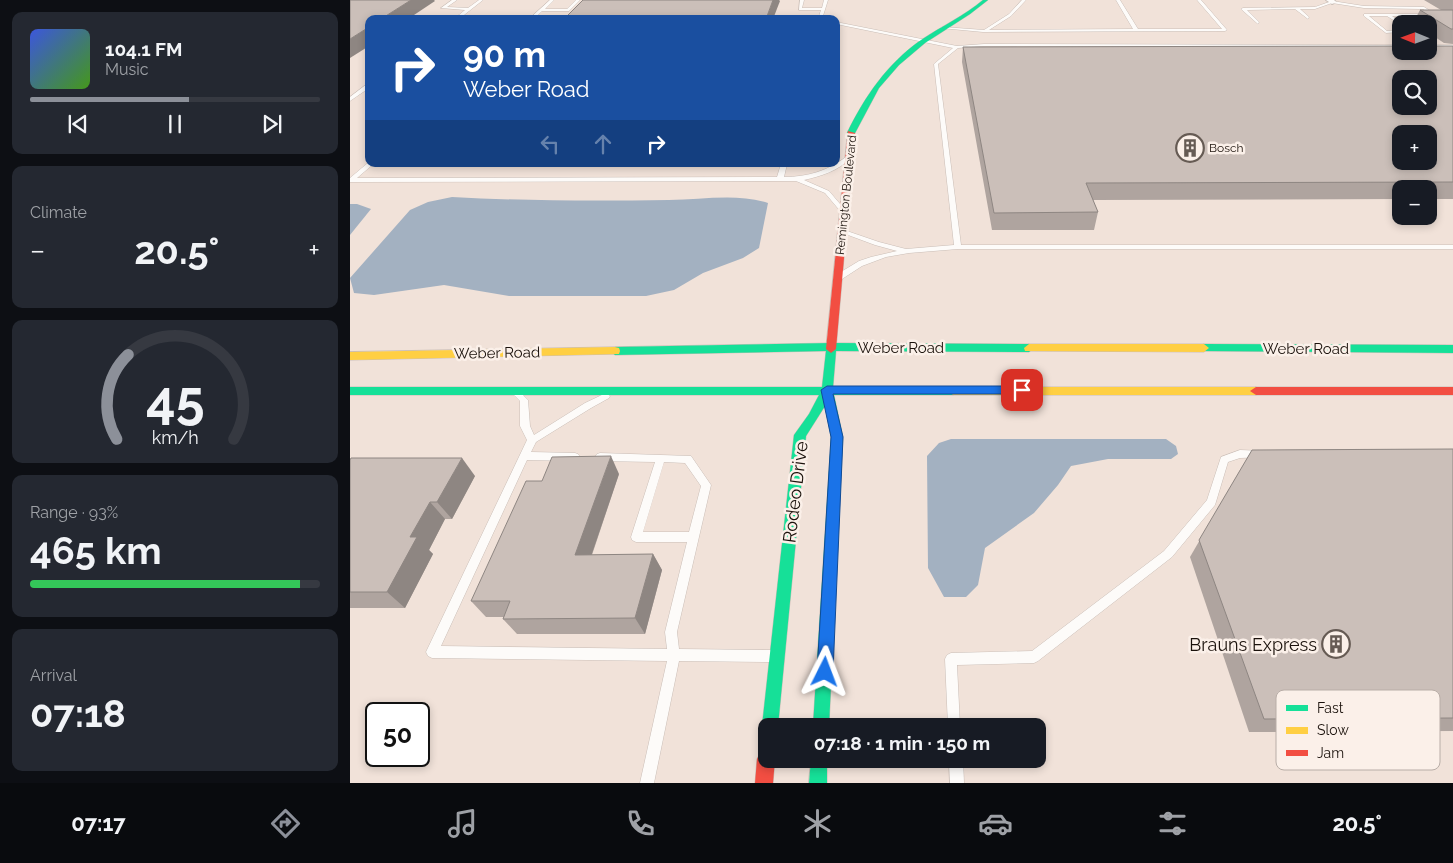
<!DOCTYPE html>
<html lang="en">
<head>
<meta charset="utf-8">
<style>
  body { margin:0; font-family:Raleway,sans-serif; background:#242831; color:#f1f3f6; height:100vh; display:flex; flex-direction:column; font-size:19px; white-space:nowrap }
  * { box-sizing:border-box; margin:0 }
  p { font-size:16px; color:#9ea1a6 }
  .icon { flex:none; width:28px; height:28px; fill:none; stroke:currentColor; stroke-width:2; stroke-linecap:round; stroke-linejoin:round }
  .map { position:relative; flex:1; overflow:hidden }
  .panel { display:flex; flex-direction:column; gap:12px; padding:12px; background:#0d0f14; width:350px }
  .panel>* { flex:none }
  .hud { position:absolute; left:15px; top:15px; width:475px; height:152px; border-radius:10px; box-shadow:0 2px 8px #0003; background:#1a4fa0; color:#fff; overflow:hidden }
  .needle { width:32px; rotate:271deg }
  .fabs { position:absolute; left:1042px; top:15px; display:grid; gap:10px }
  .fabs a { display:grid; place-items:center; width:45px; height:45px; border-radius:10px; background:#171b24; box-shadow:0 2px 8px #0003; font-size:25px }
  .speed { position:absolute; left:15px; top:702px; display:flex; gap:10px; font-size:25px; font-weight:700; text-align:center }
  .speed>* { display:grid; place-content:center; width:65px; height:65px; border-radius:50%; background:#171b24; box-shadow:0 2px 8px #0003; line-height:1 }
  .speed .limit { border:2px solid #111; border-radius:8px; background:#fff; color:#111 }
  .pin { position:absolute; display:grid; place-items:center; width:42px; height:42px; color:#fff; margin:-21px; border-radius:10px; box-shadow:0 2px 8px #0006 }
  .me { position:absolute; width:55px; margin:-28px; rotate:3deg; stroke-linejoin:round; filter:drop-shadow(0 0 4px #0008) }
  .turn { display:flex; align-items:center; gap:18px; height:105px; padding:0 15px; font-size:22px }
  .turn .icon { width:65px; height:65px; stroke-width:2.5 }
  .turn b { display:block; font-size:35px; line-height:42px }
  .lanes { display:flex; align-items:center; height:48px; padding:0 15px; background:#0003; justify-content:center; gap:25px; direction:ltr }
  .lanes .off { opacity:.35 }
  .big { font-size:38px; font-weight:700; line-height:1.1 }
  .panel .card { flex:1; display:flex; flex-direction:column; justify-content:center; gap:8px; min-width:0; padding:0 18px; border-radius:10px; background:#242831 }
  .panel .dial { align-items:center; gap:0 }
  .dial svg { height:130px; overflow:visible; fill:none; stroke:#363941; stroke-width:7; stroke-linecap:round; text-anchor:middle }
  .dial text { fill:#f1f3f6; stroke:none }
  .song { display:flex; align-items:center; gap:15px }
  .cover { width:60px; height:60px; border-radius:8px; background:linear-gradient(135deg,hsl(230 70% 55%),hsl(100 70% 35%)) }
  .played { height:5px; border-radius:2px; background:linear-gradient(90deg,#8c9099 55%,#363941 55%) }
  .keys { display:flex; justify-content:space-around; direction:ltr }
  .heat { display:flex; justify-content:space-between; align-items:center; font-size:28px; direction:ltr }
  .charge { height:8px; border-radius:4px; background:linear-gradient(90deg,#34c759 93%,#363941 0) }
  .trip { position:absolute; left:408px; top:718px; width:288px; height:50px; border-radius:10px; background:#171b24; box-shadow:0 2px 8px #0003; font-weight:700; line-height:50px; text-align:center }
  .menu { display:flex; height:80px; justify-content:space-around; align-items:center; background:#090b0e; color:#9ea1a6 }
  .menu .icon { width:35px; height:35px }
  .menu .on { color:#8c9099 }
  .menu b { font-size:22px; color:#f1f3f6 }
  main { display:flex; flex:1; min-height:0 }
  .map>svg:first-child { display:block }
  .water { fill:#a3b1c1 }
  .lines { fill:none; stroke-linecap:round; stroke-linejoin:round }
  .lane-casing { stroke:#cabeb7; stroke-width:1 }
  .street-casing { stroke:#cabeb7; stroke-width:2 }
  .fast-casing { stroke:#cabeb7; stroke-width:1 }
  .slow-casing { stroke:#cabeb7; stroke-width:1 }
  .jam-casing { stroke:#cabeb7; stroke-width:1 }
  .lane { fill:#fdfbf9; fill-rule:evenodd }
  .street { fill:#fdfbf9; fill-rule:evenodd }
  .fast { fill:#16e098; fill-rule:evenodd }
  .slow { fill:#ffcf43; fill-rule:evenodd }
  .jam { fill:#f24e42; fill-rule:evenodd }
  .wall { fill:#afa49f }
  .shaded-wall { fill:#8e8682 }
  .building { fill:#cbbfb9; stroke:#8e8682; fill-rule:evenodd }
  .route { fill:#1a73e8; stroke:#114b97 }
  .labels { text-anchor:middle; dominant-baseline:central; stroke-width:5; stroke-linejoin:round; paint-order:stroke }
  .far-poi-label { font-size:12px; fill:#1b120c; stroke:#fbf0e9; text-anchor:start }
  .far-street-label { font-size:12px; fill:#1b120c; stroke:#fbf0e9 }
  .street-label { font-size:15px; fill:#1b120c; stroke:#fbf0e9 }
  .near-street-label { font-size:18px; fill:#1b120c; stroke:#fbf0e9 }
  .near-poi-label { font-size:18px; fill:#1b120c; stroke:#fbf0e9; text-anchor:end }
  .key { fill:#fbf0e9; stroke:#b8ada7; stroke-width:1 }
  .key-label { font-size:14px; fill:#1b120c }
</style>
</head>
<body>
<main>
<section class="panel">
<div class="card">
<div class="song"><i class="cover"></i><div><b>104.1 FM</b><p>Music</p></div></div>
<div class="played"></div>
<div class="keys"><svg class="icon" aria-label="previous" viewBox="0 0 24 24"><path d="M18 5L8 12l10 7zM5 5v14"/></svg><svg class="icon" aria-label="pause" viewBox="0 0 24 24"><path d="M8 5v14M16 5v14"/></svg><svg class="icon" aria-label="next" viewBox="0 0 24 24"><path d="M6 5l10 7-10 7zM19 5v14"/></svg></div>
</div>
<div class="card"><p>Climate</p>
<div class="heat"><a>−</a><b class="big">20.5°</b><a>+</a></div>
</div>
<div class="card dial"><svg viewBox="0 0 100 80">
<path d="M14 69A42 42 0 1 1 86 69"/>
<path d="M14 69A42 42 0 0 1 21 17" stroke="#8c9099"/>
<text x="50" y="56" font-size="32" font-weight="700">45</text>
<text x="50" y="72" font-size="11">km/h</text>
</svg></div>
<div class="card"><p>Range · 93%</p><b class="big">465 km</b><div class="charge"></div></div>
<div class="card"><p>Arrival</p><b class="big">07:18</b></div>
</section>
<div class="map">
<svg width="1103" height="783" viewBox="0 0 1103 783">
  <rect width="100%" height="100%" fill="#f1e2d9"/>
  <g class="water">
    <path d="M 102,197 C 174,201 246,201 319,200 C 352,200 386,193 418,203 L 409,248 L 393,258 L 353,273 L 324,290 L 296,296 L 159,296 L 94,285 L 24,295 L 4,293 L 0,278 L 60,210 L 78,202 Z"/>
    <polygon points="0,204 7,204 21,209 0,235"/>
    <polygon points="601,439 816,439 826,446 828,454 821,459 758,459 721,466 708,485 684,513 635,548 628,585 616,597 594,597 578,568 577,456 589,443"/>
  </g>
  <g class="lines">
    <defs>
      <g id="lane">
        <polygon points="102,0 107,0 97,7 118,8 129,0 133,0 109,19 104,19 115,10 91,8"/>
        <polygon points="200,0 204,0 195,9 217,9 226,0 230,0 219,11 192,11 184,19 179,19"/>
        <polygon points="450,0 454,0 452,8 472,8 474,0 478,0 472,19 468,19 471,10 449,10"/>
        <polygon points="672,0 676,0 661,16 639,30 783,29 766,0 770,0 788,29 872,29 847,0 851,0 877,30 875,31 633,32 591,28 593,27 634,30 659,14"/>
        <polygon points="982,1 1014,6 1074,7 1087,15 1085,16 1042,16 1052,23 1051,25 1037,16 1019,16 1037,31 1051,30 1051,32 1036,33 1014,16 1014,14 1080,14 1073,9 1014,8 982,3 965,9 950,9 959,17 958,19 945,9 897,10 909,22 908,24 891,9 893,8 965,7"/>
        <polygon points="486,22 607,46 634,44 1051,45 1051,47 634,46 608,48 588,64 611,245 1103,245 1103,249 608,249 559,253 536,257 512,266 492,279 486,279 486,275 509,261 521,257 547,251 525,245 490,232 490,230 494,230 529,242 556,249 604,245 584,64 603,48 486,24"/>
        <rect x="1079" y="45" width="24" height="2"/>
        <polygon points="17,84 19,84 19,88 0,101 0,97"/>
        <path d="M 496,157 L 501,158 C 488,171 471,176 454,180 L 479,191 L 496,211 L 493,213 L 491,212 L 475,193 L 446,181 L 0,182 L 0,178 L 19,162 L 19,164 L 194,164 L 191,166 L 21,166 L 7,178 L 427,177 L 431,164 L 437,164 L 434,177 C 458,177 477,171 496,157 Z"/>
        <path d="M 166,390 L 169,391 L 178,400 L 180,426 L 184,435 L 235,403 L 256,393 L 260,396 L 259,398 L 241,408 L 186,442 L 181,452 L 225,453 L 228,454 L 230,457 L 228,460 L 225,461 L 177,460 L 91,646 L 317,649 L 315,632 L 337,542 L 286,542 L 282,540 L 281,537 L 305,462 L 250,461 L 247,460 L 245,457 L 247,454 L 250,453 L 341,456 L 361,485 L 327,632 L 329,649 L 420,650 L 424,652 L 426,656 L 424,660 L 420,662 L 329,661 L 304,783 L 290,783 L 317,661 L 82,658 L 78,656 L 76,652 L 177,440 L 170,426 L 170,401 L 162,393 ZM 314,462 L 335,463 L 351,486 L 339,532 L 293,532 Z"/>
        <polygon points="890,450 913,451 915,454 913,457 890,458 878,462 865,505 822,557 688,661 684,663 607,665 610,726 598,726 595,659 597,655 601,653 682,651 814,551 857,500 871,457"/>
        <polygon points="599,759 613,759 614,783 600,783"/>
      </g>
      <polygon id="street" points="976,0 984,0 986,2 982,4"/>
      <g id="fast">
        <path d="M 633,0 L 638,0 L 620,14 L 575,43 L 549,65 L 529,88 L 504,135 L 498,135 L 497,133 C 515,96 537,64 571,40 C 592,26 614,16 633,0 Z"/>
        <polygon points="482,343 679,344 684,348 679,352 486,351 483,387 603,387 609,391 603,395 484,395 493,437 479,726 463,726 481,437 475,406 456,436 428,726 416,726 416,733 412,726 444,435 459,414 469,395 0,395 0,387 472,387 476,351 265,355 260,351 265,347"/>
        <polygon points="854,344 1103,345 1103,353 850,351 849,348"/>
        <polygon points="461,759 477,759 477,783 459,783"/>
      </g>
      <g id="slow">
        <polygon points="679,344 854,344 859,348 854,352 675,351 674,348"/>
        <polygon points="265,347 269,348 270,351 269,354 0,360 0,352"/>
        <polygon points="603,387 906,387 912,391 906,395 603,395 597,391"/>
      </g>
      <g id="jam">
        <polygon points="498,131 505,133 486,349 481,353 476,349"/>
        <polygon points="906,387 1103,387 1103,395 906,395 900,391"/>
        <polygon points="416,750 416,759 425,759 423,783 405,783 407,759 410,753"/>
      </g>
    </defs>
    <use href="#lane" class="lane-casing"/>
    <use href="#street" class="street-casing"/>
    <use href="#fast" class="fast-casing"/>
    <use href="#slow" class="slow-casing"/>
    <use href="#jam" class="jam-casing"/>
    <use href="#lane" class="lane"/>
    <use href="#street" class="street"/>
    <use href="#fast" class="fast"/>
    <use href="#slow" class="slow"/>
    <use href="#jam" class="jam"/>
  </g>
  <g class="wall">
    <polygon points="1074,0 1103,0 1103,44 1094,43 1079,33 1079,24 1063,23 1070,10 1091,10"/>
    <polygon points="1103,46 1103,199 1079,199 1079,189 1051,189 1051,199 743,200 748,212 744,230 642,230 612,62 613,47"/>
    <polygon points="1103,449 1103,731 899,732 840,557 902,450"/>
    <polygon points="0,460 125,476 102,519 95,519 79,550 83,554 55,608 0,608"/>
    <polygon points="269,474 242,555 303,554 312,570 295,634 167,634 153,619 154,617 136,617 121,601"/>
  </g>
  <g class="shaded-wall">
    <polygon points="61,0 84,0 85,1 58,19 31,19"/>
    <polygon points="423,0 429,0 430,1 423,19 416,19"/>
    <polygon points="19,27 19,46 0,58 0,39"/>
    <polygon points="261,456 269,474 236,571 225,555"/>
    <polygon points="112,458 125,476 102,519 87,502"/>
    <polygon points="80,502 95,519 79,550 83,554 55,608 37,592 60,537"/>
    <polygon points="303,554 312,570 295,634 285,618"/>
  </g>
  <g class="building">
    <polygon points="0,0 61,0 31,19 19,19 19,27 0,39"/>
    <polygon points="233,0 423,0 416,19 214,19"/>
    <polygon points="1070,10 1103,10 1103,29 1101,29"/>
    <path d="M 1051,46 L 1051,51 L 1079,51 L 1079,46 L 1103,46 L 1103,182 L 736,183 L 748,212 L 644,213 L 613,47 ZM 1051,79 L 1079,79 L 1079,106 L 1051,106 ZM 1051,134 L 1079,134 L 1079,161 L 1051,161 Z"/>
    <polygon points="1103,449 1103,718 914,719 849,540 902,450"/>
    <polygon points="261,456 225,555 303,554 285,618 153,619 160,601 121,601 176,481 192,481 202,457"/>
    <polygon points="1,458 112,458 87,502 80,502 60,537 67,537 37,592 0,592 0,460"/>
  </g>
  <polygon class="route" points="477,386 672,386 678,390 672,394 483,394 493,437 483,672 480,678 475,680 469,678 467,672 481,437 471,390"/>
  <defs>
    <symbol id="building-ring" viewBox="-11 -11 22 22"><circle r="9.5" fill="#fbf0e9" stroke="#665b54" stroke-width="1.5"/><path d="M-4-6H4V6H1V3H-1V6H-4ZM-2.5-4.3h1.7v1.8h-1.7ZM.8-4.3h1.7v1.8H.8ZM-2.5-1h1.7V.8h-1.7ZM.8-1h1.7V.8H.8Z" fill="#665b54"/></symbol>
  </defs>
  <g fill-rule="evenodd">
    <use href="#building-ring" x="824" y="132" width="32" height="32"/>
    <use href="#building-ring" x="970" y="628" width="32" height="32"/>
  </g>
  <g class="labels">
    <g class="far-poi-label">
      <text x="859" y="148">Bosch</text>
    </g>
    <g class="far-street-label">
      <text transform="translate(496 195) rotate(-84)">Remington Boulevard</text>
    </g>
    <g class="street-label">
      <text x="551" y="348">Weber Road</text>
      <text x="956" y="349">Weber Road</text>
      <text transform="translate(147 353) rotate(-1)">Weber Road</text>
    </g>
    <g class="near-street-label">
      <text transform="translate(445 492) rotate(-83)">Rodeo Drive</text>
    </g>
    <g class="near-poi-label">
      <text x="967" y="644">Brauns Express</text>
    </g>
  </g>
  <rect x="926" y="690" width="164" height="80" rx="8" class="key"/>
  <rect x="936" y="705" width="22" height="6" fill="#16e098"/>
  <rect x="936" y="727" width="22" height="7" fill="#ffcf43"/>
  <rect x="936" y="750" width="22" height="6" fill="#f24e42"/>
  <g class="key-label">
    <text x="967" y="713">Fast</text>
    <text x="967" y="735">Slow</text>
    <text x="967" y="758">Jam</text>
  </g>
</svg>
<div class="fabs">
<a><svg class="needle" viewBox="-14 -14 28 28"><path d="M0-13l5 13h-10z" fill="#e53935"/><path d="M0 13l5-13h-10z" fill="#9ea1a6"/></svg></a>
<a><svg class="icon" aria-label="search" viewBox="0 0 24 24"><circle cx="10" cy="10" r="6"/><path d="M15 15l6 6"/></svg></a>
<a>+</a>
<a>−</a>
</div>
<div class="speed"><div class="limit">50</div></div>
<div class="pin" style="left:672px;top:390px;background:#d93025"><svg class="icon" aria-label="arrive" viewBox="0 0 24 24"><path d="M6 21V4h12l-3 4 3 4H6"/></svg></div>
<svg class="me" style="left:475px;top:672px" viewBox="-20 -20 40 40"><path d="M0-17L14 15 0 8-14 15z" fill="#1a73e8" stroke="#fff" stroke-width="4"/></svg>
<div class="trip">07:18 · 1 min · 150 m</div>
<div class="hud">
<div class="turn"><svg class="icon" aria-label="right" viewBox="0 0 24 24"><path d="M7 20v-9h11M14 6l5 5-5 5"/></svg><div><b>90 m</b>Weber Road</div></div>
<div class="lanes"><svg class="icon off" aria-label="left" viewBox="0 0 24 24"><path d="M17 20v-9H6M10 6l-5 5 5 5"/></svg><svg class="icon off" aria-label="ahead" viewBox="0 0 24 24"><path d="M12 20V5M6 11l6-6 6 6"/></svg><svg class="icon" aria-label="right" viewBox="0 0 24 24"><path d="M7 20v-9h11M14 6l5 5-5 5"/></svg></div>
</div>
</div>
</main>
<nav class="menu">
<b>07:17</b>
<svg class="icon on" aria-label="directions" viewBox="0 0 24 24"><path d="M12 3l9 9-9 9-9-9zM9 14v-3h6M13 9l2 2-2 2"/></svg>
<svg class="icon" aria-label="music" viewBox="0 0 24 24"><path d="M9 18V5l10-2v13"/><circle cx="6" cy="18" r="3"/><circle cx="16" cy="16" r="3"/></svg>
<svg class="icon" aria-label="phone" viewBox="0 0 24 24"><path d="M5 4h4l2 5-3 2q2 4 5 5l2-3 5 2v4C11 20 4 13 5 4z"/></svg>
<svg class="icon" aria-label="climate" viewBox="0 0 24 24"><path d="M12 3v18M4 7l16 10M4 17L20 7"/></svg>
<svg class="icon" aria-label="car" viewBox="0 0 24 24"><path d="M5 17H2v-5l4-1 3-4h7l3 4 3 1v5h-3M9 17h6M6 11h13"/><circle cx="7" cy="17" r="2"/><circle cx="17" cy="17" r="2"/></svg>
<svg class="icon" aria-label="filters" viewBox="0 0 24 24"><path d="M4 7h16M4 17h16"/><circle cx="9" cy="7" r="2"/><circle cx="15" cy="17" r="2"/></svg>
<b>20.5°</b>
</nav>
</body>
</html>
